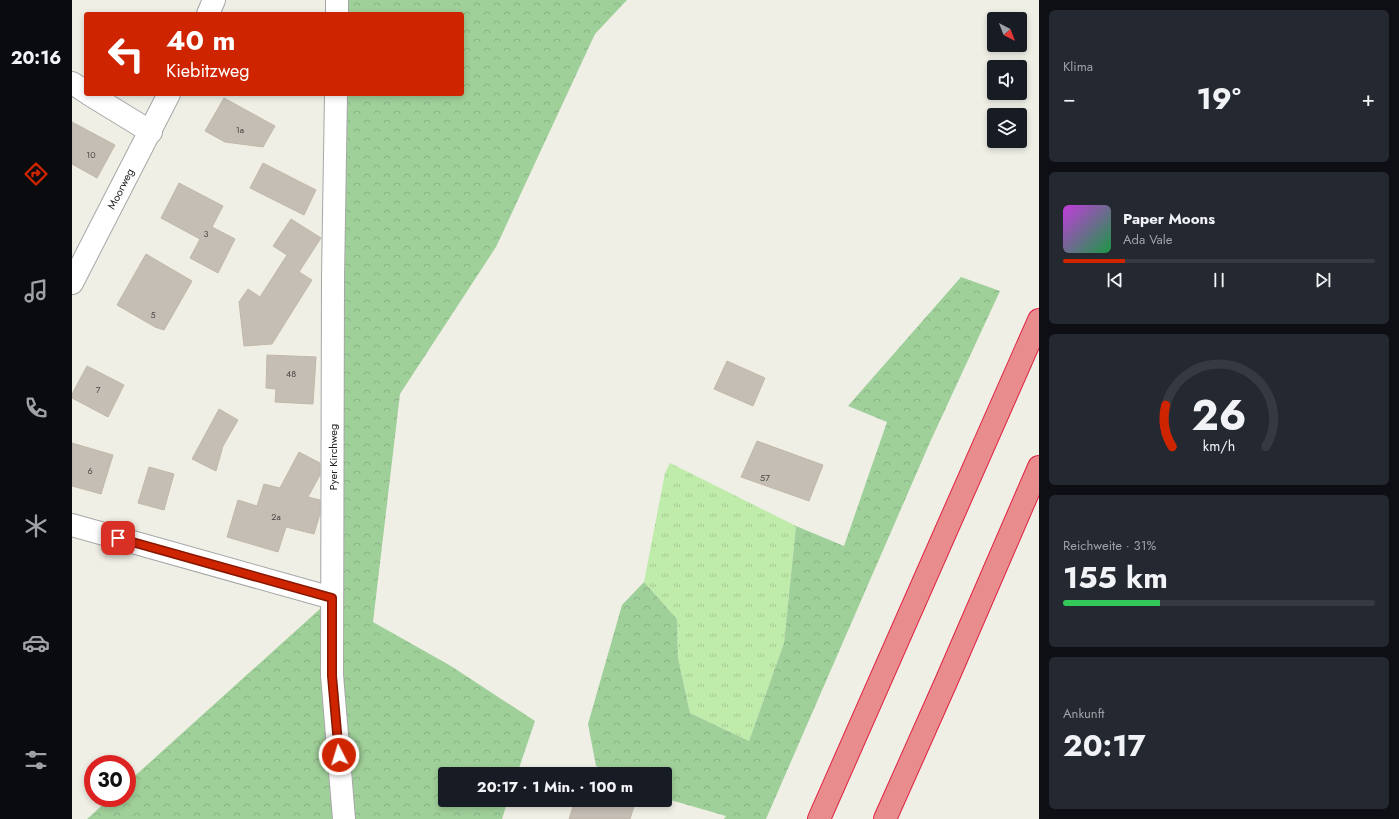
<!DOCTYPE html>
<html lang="de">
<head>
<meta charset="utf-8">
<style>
  body { margin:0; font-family:Jost,sans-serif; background:#242831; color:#f1f3f6; height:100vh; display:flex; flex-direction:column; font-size:15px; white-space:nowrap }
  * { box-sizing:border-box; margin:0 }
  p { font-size:13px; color:#9ea1a6 }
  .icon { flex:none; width:22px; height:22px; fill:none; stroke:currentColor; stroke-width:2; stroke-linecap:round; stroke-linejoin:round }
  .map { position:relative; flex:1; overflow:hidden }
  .panel { display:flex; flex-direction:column; gap:10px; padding:10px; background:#0d0f14; width:360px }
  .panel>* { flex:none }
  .top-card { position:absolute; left:12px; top:12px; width:380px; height:84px; border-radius:4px; box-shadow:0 2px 6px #0003; background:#cf2400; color:#fff; overflow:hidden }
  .needle { width:26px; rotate:138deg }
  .tools { position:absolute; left:915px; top:12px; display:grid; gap:8px }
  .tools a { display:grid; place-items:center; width:40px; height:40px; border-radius:4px; background:#171b24; box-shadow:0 2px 6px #0003; font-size:20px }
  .speed { position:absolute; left:12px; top:755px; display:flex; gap:8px; font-size:20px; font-weight:700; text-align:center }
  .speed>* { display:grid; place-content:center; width:52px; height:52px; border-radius:50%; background:#171b24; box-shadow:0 2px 6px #0003; line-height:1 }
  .speed .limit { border:6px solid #d22; background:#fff; color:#111 }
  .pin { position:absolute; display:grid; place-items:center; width:34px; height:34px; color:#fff; margin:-17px; border-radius:8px; box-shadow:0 2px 6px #0006 }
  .me { position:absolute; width:44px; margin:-22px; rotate:355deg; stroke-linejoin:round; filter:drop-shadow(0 0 3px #0008) }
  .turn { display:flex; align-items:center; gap:14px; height:84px; padding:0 16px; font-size:18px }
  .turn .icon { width:52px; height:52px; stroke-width:2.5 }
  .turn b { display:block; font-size:28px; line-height:34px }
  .big { font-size:30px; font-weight:700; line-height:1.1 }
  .panel .widget { flex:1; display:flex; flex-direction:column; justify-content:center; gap:6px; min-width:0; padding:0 14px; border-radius:6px; background:#242831 }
  .panel .dial { align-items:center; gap:0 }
  .dial svg { height:104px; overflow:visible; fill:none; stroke:#363941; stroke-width:7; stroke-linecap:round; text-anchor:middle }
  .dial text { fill:#f1f3f6; stroke:none }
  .song { display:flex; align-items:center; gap:12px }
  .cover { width:48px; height:48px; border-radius:6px; background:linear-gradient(135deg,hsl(290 70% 55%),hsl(140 70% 35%)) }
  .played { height:4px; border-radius:2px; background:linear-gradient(90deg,#cf2400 20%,#363941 20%) }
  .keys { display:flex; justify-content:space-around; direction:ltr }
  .heat { display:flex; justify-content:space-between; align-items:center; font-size:22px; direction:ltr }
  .charge { height:6px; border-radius:3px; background:linear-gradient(90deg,#34c759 31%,#363941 0) }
  .trip { position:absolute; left:366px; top:767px; width:234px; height:40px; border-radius:4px; background:#171b24; box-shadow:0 2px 6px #0003; font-weight:700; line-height:40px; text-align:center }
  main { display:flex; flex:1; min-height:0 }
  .tab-bar { display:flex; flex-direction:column; width:72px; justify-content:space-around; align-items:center; background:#090b0e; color:#9ea1a6 }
  .tab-bar .icon { width:28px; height:28px }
  .tab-bar .selected { color:#cf2400 }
  .tab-bar b { font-size:18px; color:#f1f3f6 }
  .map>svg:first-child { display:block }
  .grass { fill:url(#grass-tufts) }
  .forest { fill:url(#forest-crowns) }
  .building { fill:#c5beb5; stroke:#c2b8a8 }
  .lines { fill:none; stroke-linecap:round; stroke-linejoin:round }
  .street-casing { stroke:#a6a6a6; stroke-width:24 }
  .highway-casing { stroke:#de2242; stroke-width:24 }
  .street { stroke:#fff; stroke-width:22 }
  .highway { stroke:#e98c8d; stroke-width:22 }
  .route-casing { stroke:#871700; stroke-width:10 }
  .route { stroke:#cf2400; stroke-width:7 }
  .labels { text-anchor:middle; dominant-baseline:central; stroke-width:4; stroke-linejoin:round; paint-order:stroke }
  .number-label { font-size:9px; fill:#484744 }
  .street-label { font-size:11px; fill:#1f1f1f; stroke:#fff }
</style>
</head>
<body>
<main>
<nav class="tab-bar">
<b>20:16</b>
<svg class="icon selected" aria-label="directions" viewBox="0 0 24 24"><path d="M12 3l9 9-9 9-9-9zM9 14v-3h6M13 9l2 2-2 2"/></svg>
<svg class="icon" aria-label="music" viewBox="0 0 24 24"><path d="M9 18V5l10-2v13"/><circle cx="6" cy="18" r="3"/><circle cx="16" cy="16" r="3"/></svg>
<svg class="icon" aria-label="phone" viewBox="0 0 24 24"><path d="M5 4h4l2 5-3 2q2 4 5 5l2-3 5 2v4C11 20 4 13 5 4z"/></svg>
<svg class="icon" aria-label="climate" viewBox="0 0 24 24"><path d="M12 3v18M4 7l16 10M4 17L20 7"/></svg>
<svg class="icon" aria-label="car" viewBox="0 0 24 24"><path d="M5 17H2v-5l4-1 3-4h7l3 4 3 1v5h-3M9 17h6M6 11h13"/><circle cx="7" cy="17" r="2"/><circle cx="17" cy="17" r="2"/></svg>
<svg class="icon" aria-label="filters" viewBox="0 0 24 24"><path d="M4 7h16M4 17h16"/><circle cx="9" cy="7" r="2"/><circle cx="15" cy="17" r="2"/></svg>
</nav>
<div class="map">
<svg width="967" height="819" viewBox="0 0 967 819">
  <defs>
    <pattern id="grass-tufts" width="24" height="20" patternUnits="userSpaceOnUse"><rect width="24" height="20" fill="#bfebab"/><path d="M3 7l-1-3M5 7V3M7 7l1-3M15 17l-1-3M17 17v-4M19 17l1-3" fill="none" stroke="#a4c993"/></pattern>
    <pattern id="forest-crowns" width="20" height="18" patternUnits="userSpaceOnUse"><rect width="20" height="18" fill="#a0d09a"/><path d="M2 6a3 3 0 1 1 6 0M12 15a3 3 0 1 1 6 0" fill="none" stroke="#89b284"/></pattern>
  </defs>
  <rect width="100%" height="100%" fill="#f0efe6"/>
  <polygon class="grass" points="598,463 724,526 712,643 677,741 618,713 606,658 605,619 572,582 593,473"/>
  <g class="forest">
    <polygon points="265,0 555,0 523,34 424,247 328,394 301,622 379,666 463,721 445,774 373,774 373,800 436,800 430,819 15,819 38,798 55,798 55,783 260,598 264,94 390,94 390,14 265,14"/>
    <polygon points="889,277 928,291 859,440 694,819 652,819 654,816 595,799 593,797 593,774 542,774 524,766 516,724 550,605 572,582 605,619 606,658 618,713 677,741 712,643 724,526 772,546 815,422 776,406"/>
  </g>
  <g class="building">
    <polygon points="152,98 203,126 191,147 153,142 133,131"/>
    <polygon points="0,122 43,145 25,178 0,164"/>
    <polygon points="191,163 244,190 232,215 178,188"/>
    <polygon points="107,183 151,206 140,227 163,239 146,273 118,258 128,239 89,218"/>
    <polygon points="219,219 249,238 227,272 240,280 200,344 172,346 167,302 176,289 188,297 215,255 201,246"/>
    <polygon points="74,254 120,281 92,330 83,327 45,305"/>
    <polygon points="195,355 244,357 241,404 203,402 204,389 194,388"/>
    <polygon points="655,361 693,378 681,406 642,389"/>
    <polygon points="15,366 52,385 36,417 0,398 0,394"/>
    <polygon points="147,409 166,420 151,446 144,471 120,459"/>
    <polygon points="685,441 751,465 737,501 669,477"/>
    <polygon points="0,443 41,455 29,494 0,486"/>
    <polygon points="227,452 248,463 248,475 236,497 248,500 248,514 242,534 214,527 206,552 155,537 166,500 185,506 192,484 208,488"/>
    <polygon points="77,467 102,474 92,510 66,503"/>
    <polygon points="503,800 564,800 558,819 497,819"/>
  </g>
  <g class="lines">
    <defs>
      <g id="street">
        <polyline points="136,14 142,0"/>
        <polyline points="265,14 265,0"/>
        <polyline points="0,83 14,92"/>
        <polyline points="17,94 79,132"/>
        <polyline points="264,94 261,278 260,675 272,819"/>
        <path id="s1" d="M 0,283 L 97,94"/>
        <polyline points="0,525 260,598"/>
      </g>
      <g id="highway">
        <polyline points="747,819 967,320"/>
        <polyline points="813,819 874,682 967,467"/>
      </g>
    </defs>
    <use href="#street" class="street-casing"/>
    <use href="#highway" class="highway-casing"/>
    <use href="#street" class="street"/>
    <use href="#highway" class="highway"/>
  </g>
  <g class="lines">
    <defs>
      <polyline id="route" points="46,538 260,598 260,676 267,755"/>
    </defs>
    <use href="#route" class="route-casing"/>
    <use href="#route" class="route"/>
  </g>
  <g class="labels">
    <g class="number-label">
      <text x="168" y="129">1a</text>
      <text x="19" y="154">10</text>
      <text x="134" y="233">3</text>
      <text x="81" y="314">5</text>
      <text x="219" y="373">48</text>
      <text x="26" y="389">7</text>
      <text x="18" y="470">6</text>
      <text x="693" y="477">57</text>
      <text x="204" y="516">2a</text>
    </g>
    <g class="street-label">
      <text stroke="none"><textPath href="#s1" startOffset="106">Moorweg</textPath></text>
      <text transform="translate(261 457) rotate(-90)">Pyer Kirchweg</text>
    </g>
  </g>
</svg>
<div class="tools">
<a><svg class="needle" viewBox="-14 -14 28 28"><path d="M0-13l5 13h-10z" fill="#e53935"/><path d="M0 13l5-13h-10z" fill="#9ea1a6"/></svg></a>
<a><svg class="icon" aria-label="sound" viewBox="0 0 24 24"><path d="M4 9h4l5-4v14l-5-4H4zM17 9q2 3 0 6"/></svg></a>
<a><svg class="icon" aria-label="layers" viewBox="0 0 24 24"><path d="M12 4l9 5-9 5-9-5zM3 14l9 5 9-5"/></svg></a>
</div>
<div class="speed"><div class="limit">30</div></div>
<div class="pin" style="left:46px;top:538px;background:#d93025"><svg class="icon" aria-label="arrive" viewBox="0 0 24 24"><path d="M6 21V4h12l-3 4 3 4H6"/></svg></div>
<svg class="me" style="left:267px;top:755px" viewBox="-20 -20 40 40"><circle r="17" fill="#cf2400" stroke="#fff" stroke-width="3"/><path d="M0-11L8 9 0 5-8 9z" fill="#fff"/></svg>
<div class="trip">20:17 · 1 Min. · 100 m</div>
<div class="top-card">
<div class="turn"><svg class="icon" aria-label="left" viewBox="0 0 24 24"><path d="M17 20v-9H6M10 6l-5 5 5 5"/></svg><div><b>40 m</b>Kiebitzweg</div></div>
</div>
</div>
<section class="panel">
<div class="widget"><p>Klima</p>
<div class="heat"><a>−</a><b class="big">19°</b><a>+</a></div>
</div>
<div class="widget">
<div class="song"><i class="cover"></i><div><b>Paper Moons</b><p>Ada Vale</p></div></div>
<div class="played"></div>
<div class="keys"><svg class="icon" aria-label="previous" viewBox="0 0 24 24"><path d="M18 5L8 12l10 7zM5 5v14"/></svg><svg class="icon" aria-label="pause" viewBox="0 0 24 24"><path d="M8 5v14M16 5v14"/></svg><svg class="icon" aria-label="next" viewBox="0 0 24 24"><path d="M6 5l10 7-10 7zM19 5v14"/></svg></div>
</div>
<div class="widget dial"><svg viewBox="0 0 100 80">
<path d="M14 69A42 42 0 1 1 86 69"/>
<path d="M14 69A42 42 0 0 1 9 37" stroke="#cf2400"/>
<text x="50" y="56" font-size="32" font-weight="700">26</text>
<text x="50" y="72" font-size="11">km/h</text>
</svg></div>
<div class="widget"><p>Reichweite · 31%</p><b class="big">155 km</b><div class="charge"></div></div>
<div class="widget"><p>Ankunft</p><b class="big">20:17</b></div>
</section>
</main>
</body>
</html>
